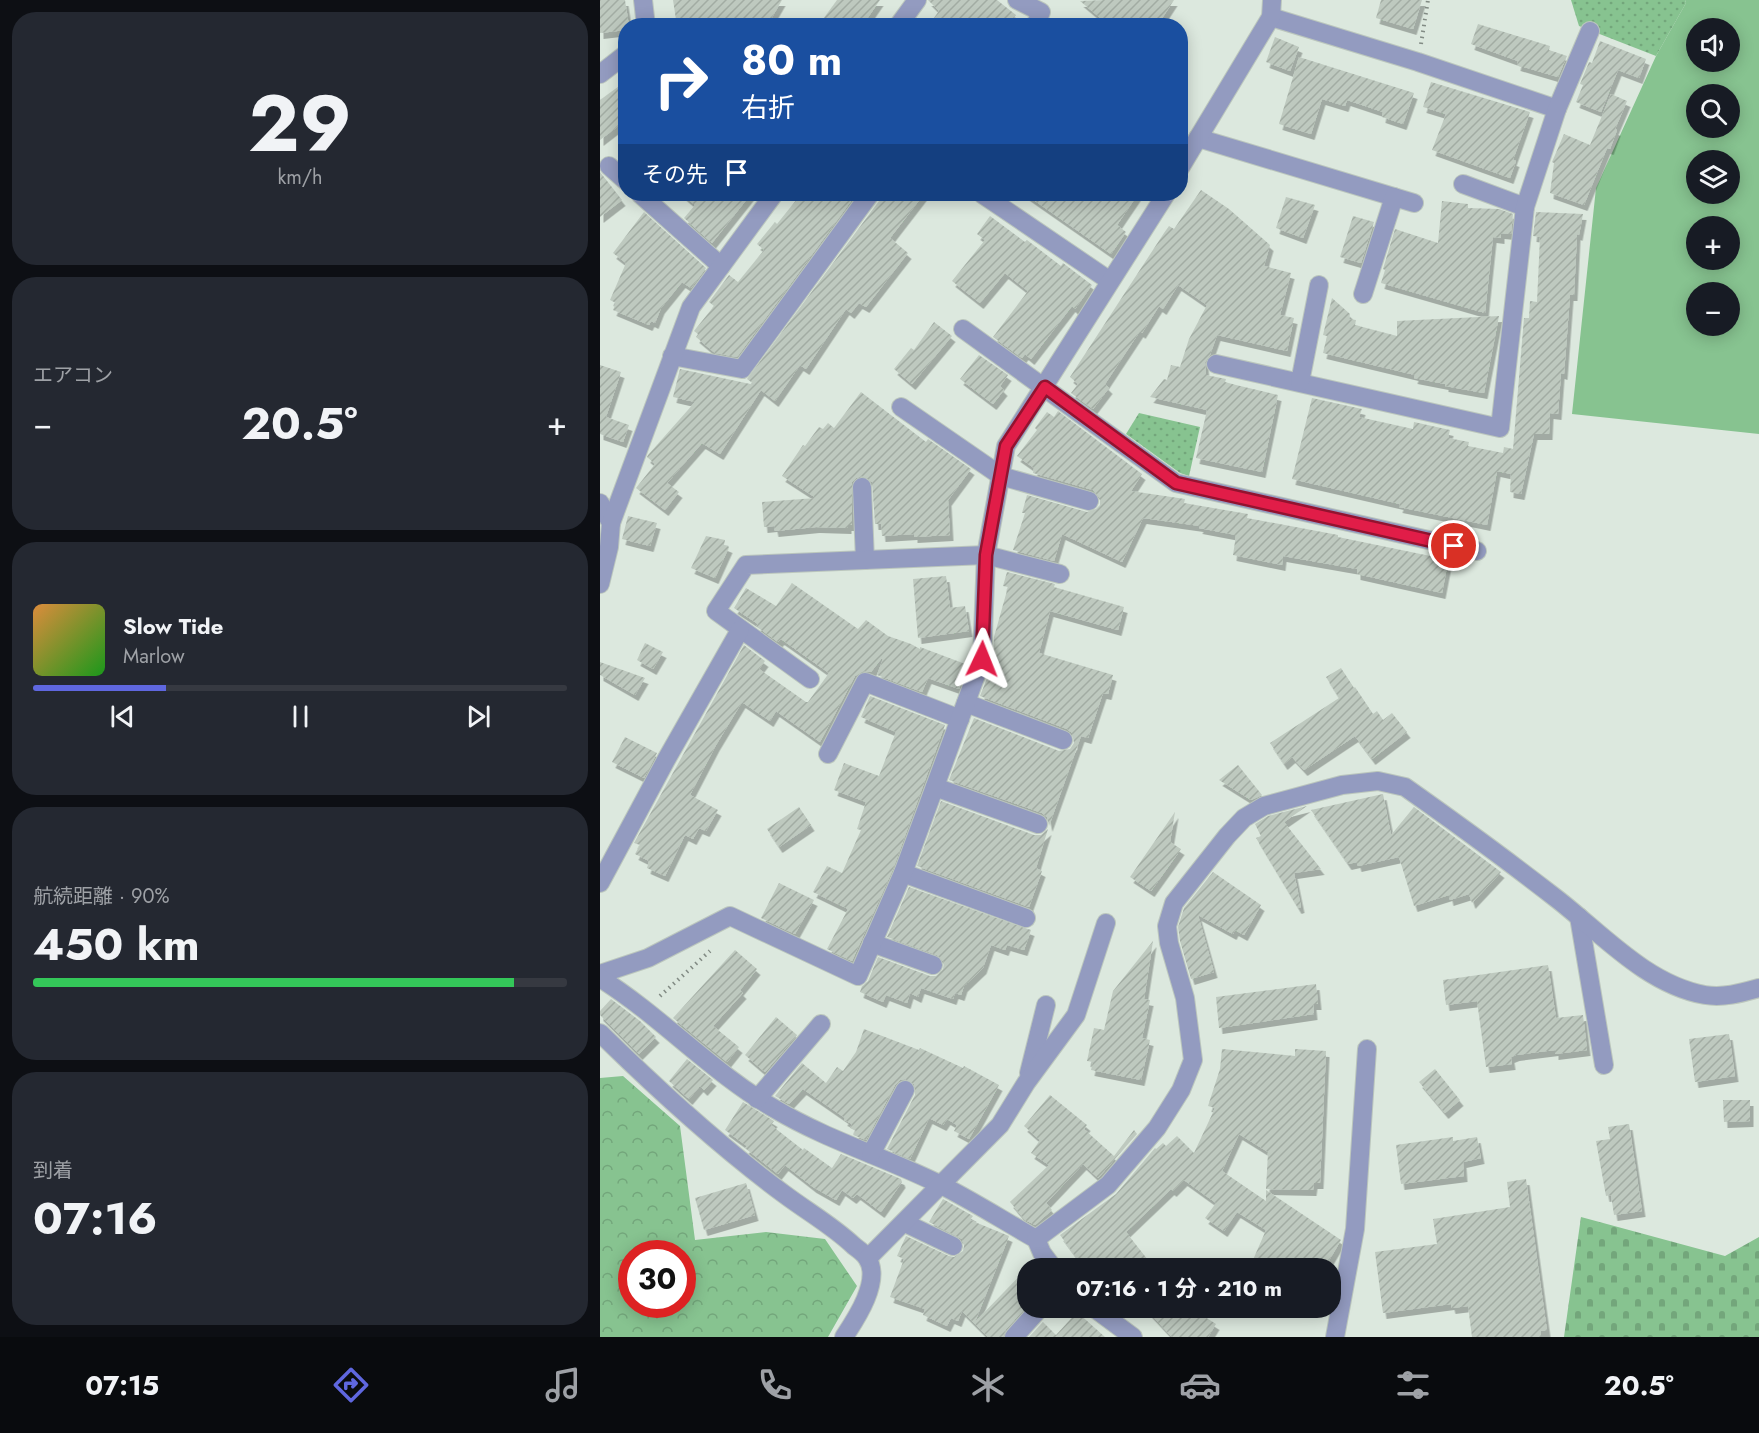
<!DOCTYPE html>
<html lang="ja">
<head>
<meta charset="utf-8">
<style>
  body { margin:0; font-family:Jost,"Noto Sans JP",sans-serif; background:#242831; color:#f1f3f6; height:100vh; display:flex; flex-direction:column; font-size:22px; white-space:nowrap }
  * { box-sizing:border-box; margin:0 }
  p { font-size:20px; color:#9ea1a6 }
  .icon { flex:none; width:33px; height:33px; fill:none; stroke:currentColor; stroke-width:2; stroke-linecap:round; stroke-linejoin:round }
  .map { position:relative; flex:1; overflow:hidden }
  .panel { display:flex; flex-direction:column; gap:12px; padding:12px; background:#0d0f14; width:600px }
  .panel>* { flex:none }
  .top-card { position:absolute; left:18px; top:18px; width:570px; height:183px; border-radius:24px; box-shadow:0 3px 15px #0003; background:#1a4fa0; color:#fff; overflow:hidden }
  .buttons { position:absolute; left:1086px; top:18px; display:grid; gap:12px }
  .buttons a { display:grid; place-items:center; width:54px; height:54px; border-radius:50%; background:#171b24; box-shadow:0 3px 15px #0003; font-size:30px }
  .speed { position:absolute; left:18px; top:1240px; display:flex; gap:12px; font-size:30px; font-weight:700; text-align:center }
  .speed>* { display:grid; place-content:center; width:78px; height:78px; border-radius:50%; background:#171b24; box-shadow:0 3px 15px #0003; line-height:1 }
  .speed .limit { border:9px solid #d22; background:#fff; color:#111 }
  .pin { position:absolute; display:grid; place-items:center; width:51px; height:51px; color:#fff; margin:-26px; border:3px solid #fff; border-radius:50%; box-shadow:0 2px 6px #0007 }
  .me { position:absolute; width:66px; margin:-33px; rotate:2deg; stroke-linejoin:round; filter:drop-shadow(0 0 4px #0008) }
  .turn { display:flex; align-items:center; gap:21px; height:126px; padding:0 24px; font-size:27px }
  .turn .icon { width:78px; height:78px; stroke-width:2.5 }
  .turn b { display:block; font-size:42px; line-height:51px }
  .then { display:flex; align-items:center; height:57px; padding:0 24px; background:#0003; gap:12px; font-size:22px }
  .big { font-size:45px; font-weight:700; line-height:1.1 }
  .panel .card { flex:1; display:flex; flex-direction:column; justify-content:center; gap:9px; min-width:0; padding:0 21px; border-radius:24px; background:#242831 }
  .panel .dial { align-items:center; gap:0 }
  .dial b { font-size:78px; line-height:1 }
  .song { display:flex; align-items:center; gap:18px }
  .cover { width:72px; height:72px; border-radius:9px; background:linear-gradient(135deg,hsl(30 70% 55%),hsl(120 70% 35%)) }
  .played { height:6px; border-radius:3px; background:linear-gradient(90deg,#5f67df 25%,#363941 25%) }
  .keys { display:flex; justify-content:space-around; direction:ltr }
  .heat { display:flex; justify-content:space-between; align-items:center; font-size:33px; direction:ltr }
  .charge { height:9px; border-radius:4px; background:linear-gradient(90deg,#34c759 90%,#363941 0) }
  .trip { position:absolute; left:417px; top:1258px; width:324px; height:60px; border-radius:24px; background:#171b24; box-shadow:0 3px 15px #0003; font-weight:700; line-height:60px; text-align:center }
  .dock { display:flex; height:96px; justify-content:space-around; align-items:center; background:#090b0e; color:#9ea1a6 }
  .dock .icon { width:42px; height:42px }
  .dock .selected { color:#5f67df }
  .dock b { font-size:27px; color:#f1f3f6 }
  main { display:flex; flex:1; min-height:0 }
  .map>svg:first-child { display:block }
  .grass { fill:url(#grass-dots) }
  .forest { fill:url(#forest-crowns); fill-rule:evenodd }
  .cemetery { fill:url(#cemetery-stones) }
  .garden { fill:#87c390; fill-rule:evenodd }
  .building { fill:url(#building-hatch); filter:url(#shadow) }
  .lines { fill:none; stroke-linecap:round; stroke-linejoin:round }
  .minor-casing { stroke:#bbc6bd; stroke-width:20 }
  .path { stroke:#828b84; stroke-width:4; stroke-dasharray:1.5 4.5; stroke-linecap:butt }
  .minor { stroke:#939bc0; stroke-width:18 }
  .route-casing { stroke:#92132f; stroke-width:15 }
  .route { stroke:#e11d48; stroke-width:10 }
</style>
</head>
<body>
<main>
<section class="panel">
<div class="card dial"><b>29</b><p>km/h</p></div>
<div class="card"><p>エアコン</p>
<div class="heat"><a>−</a><b class="big">20.5°</b><a>+</a></div>
</div>
<div class="card">
<div class="song"><i class="cover"></i><div><b>Slow Tide</b><p>Marlow</p></div></div>
<div class="played"></div>
<div class="keys"><svg class="icon" aria-label="previous" viewBox="0 0 24 24"><path d="M18 5L8 12l10 7zM5 5v14"/></svg><svg class="icon" aria-label="pause" viewBox="0 0 24 24"><path d="M8 5v14M16 5v14"/></svg><svg class="icon" aria-label="next" viewBox="0 0 24 24"><path d="M6 5l10 7-10 7zM19 5v14"/></svg></div>
</div>
<div class="card"><p>航続距離 · 90%</p><b class="big">450 km</b><div class="charge"></div></div>
<div class="card"><p>到着</p><b class="big">07:16</b></div>
</section>
<div class="map">
<svg width="1159" height="1337" viewBox="0 0 1159 1337">
  <defs>
    <pattern id="grass-dots" width="8" height="8" patternUnits="userSpaceOnUse" patternTransform="scale(1.5)"><rect width="8" height="8" fill="#87c390"/><path d="M2 2h.1M6 6h.1" fill="none" stroke="#73a67b" stroke-width="1.8" stroke-linecap="round"/></pattern>
    <pattern id="forest-crowns" width="20" height="18" patternUnits="userSpaceOnUse" patternTransform="scale(1.5)"><rect width="20" height="18" fill="#87c390"/><path d="M2 6a3 3 0 1 1 6 0M12 15a3 3 0 1 1 6 0" fill="none" stroke="#73a67b"/></pattern>
    <pattern id="cemetery-stones" width="16" height="16" patternUnits="userSpaceOnUse" patternTransform="scale(1.5)"><rect width="16" height="16" fill="#87c390"/><path d="M2 7V4a2 2 0 0 1 4 0v3zM10 15v-3a2 2 0 0 1 4 0v3z" fill="#73a67b"/></pattern>
    <pattern id="building-hatch" width="6" height="6" patternUnits="userSpaceOnUse" patternTransform="scale(1.5)"><rect width="6" height="6" fill="#bec9bf"/><path d="M-1 1l2-2M0 6l6-6M5 7l2-2" fill="none" stroke="#a2aca3"/></pattern>
    <filter id="shadow"><feDropShadow dx="3.5" dy="6" stdDeviation="0" flood-color="#0004"/></filter>
  </defs>
  <rect width="100%" height="100%" fill="#dce8de"/>
  <g class="grass">
    <polygon points="971,0 1085,0 1086,3 1056,56 979,26"/>
    <polygon points="539,413 600,427 589,476 580,473 526,434"/>
  </g>
  <path class="forest" d="M 23,1076 L 80,1126 L 95,1240 L 166,1232 L 225,1239 L 257,1286 L 228,1337 L 0,1337 L 0,1078 ZM 32,1254 L 82,1254 L 82,1305 L 32,1305 Z"/>
  <polygon class="cemetery" points="981,1217 1125,1256 1159,1237 1159,1337 964,1337"/>
  <path class="garden" d="M 1085,0 L 1159,0 L 1159,434 L 972,414 L 996,188 L 1056,56 L 1086,3 ZM 1096,28 L 1130,28 L 1130,62 L 1096,62 ZM 1096,94 L 1130,94 L 1130,128 L 1096,128 ZM 1096,160 L 1130,160 L 1130,194 L 1096,194 ZM 1096,226 L 1130,226 L 1130,260 L 1096,260 ZM 1096,292 L 1130,292 L 1130,326 L 1096,326 Z"/>
  <g class="building">
    <polygon points="0,0 25,0 29,26 26,26 26,30 0,33"/>
    <polygon points="73,0 182,0 167,26 77,26"/>
    <polygon points="237,0 280,0 262,26 218,26"/>
    <polygon points="328,0 397,0 416,15 407,26 365,26 358,20 353,26 328,26 339,11"/>
    <polygon points="505,0 574,0 557,26 510,26 480,1"/>
    <polygon points="781,0 822,0 813,29 776,18"/>
    <polygon points="878,24 950,46 949,50 967,56 958,77 917,65 918,61 871,44"/>
    <polygon points="675,37 699,47 690,71 666,62"/>
    <polygon points="1000,41 1046,59 1039,78 1018,70 1001,112 976,102 983,85 980,84 989,62 992,63"/>
    <polygon points="699,57 814,93 803,124 782,117 783,112 747,100 745,106 722,99 711,134 679,124"/>
    <polygon points="26,81 26,120 0,140 0,100"/>
    <polygon points="831,82 930,112 913,160 916,161 910,178 832,150 846,114 823,107"/>
    <polygon points="1011,94 1027,101 1015,129 1017,130 1010,149 1007,148 984,205 950,193 954,163 952,162 964,134 990,145"/>
    <polygon points="0,172 22,200 0,217"/>
    <polygon points="601,190 629,209 670,245 664,266 691,273 680,315 694,318 687,351 617,335 610,355 605,362 606,375 626,379 625,382 636,385 678,395 662,472 596,458 607,410 550,397 564,379 567,380 571,365 580,367 589,339 607,305 578,285 563,309 559,306 542,333 540,331 505,384 509,388 493,409 471,393 478,384 470,377 564,233 569,226 574,229"/>
    <polygon points="82,194 151,194 112,243 84,218 95,205"/>
    <polygon points="201,194 249,194 254,197 137,357 115,353 96,337 98,334 94,331 114,306 109,302 129,275 138,282 164,250 157,244 175,222 177,224"/>
    <polygon points="281,194 324,194 290,238 308,253 266,307 259,303 251,313 246,309 206,369 200,365 175,401 161,390 120,454 102,443 67,483 79,492 65,510 36,488 55,464 47,457 48,455 95,402 73,397 80,369 155,385 147,379 279,201"/>
    <polygon points="425,194 538,194 517,225 526,232 511,254"/>
    <polygon points="686,197 715,205 703,238 676,228"/>
    <polygon points="842,201 868,204 868,208 899,209 913,214 911,234 901,233 901,238 893,237 885,313 781,283 785,270 783,269 795,229 838,243"/>
    <polygon points="44,212 106,268 91,288 82,282 61,308 55,323 51,321 49,325 13,310 16,303 10,300 26,263 13,253"/>
    <polygon points="936,212 983,214 979,235 977,234 974,295 970,295 964,374 961,373 958,414 950,413 949,434 934,434 921,494 910,492 911,474 897,471 887,525 799,507 800,504 692,479 712,398 762,409 759,417 813,429 814,422 850,430 848,438 869,442 868,446 903,453 904,447 913,449 924,318 929,318 930,301 937,302 940,237 933,236"/>
    <polygon points="390,216 425,242 427,240 461,266 463,263 492,285 475,309 472,306 431,359 425,354 422,358 393,337 428,291 405,273 380,303 352,281 385,240 377,234"/>
    <polygon points="753,216 774,222 761,263 740,257"/>
    <polygon points="732,298 750,314 749,319 756,320 755,325 797,336 797,321 899,316 884,393 845,386 845,384 814,378 815,375 723,353 727,336 723,335"/>
    <polygon points="334,322 352,336 312,384 294,369 311,348 314,350"/>
    <polygon points="379,355 408,375 400,386 404,390 393,404 360,379"/>
    <polygon points="0,365 21,372 6,417 29,425 23,442 0,434"/>
    <polygon points="261,392 326,442 328,439 371,469 348,500 350,535 314,537 314,534 282,536 281,524 275,524 272,482 262,476 256,478 252,482 252,525 248,525 248,528 216,527 175,531 174,526 164,527 162,502 216,498 182,476 203,445 205,446 219,427 223,429 228,423 234,428"/>
    <polygon points="458,411 542,474 531,491 585,499 584,503 648,514 647,518 738,535 738,537 840,558 840,560 848,562 842,593 757,574 757,569 683,556 682,565 633,555 636,535 599,528 600,526 543,518 522,562 462,534 454,561 413,550 425,513 422,513 427,495 487,512 496,509 500,505 500,498 493,490 433,473 434,468 417,456 437,430 435,428 447,412 454,417"/>
    <polygon points="28,516 57,523 50,546 22,539"/>
    <polygon points="106,536 125,540 124,545 129,547 115,578 91,568"/>
    <polygon points="407,572 455,584 454,587 524,607 518,630 450,611 439,653 513,675 508,694 503,693 488,738 481,736 449,826 447,817 442,813 349,780 374,718 459,751 470,749 474,743 472,733 467,729 380,696 393,663 394,637 408,587 403,586"/>
    <polygon points="346,576 350,608 365,606 369,631 318,638 313,579"/>
    <polygon points="192,583 258,629 266,620 288,636 311,644 320,649 320,647 368,665 359,689 328,678 322,692 277,675 283,659 281,659 271,672 263,671 255,676 220,742 176,711 170,721 142,702 116,745 90,795 118,810 106,831 99,828 93,839 85,835 65,876 47,868 49,861 35,854 40,845 34,843 144,645 165,661 159,669 206,702 208,702 229,673 181,639 178,642 156,626 158,624 134,608 146,588 176,606"/>
    <polygon points="45,643 63,652 53,669 37,660"/>
    <polygon points="0,662 45,678 35,695 0,675"/>
    <polygon points="741,668 754,688 755,687 773,714 777,711 783,720 792,713 807,732 772,759 755,736 704,770 692,757 684,764 670,743 739,698 726,677"/>
    <polygon points="270,696 345,725 293,869 252,961 227,949 248,909 213,892 227,866 242,873 261,830 257,829 266,802 234,790 244,763 279,776 296,732 261,717"/>
    <polygon points="25,737 57,753 44,778 12,762"/>
    <polygon points="638,765 662,795 651,800 619,780"/>
    <polygon points="783,794 791,835 814,807 901,872 872,903 869,894 850,900 849,895 814,906 799,857 758,866 757,862 748,864 711,810"/>
    <polygon points="341,801 434,835 441,835 448,829 436,868 442,871 429,907 317,866"/>
    <polygon points="707,806 684,822 721,869 694,873 701,907 698,908 656,838 661,836 655,824 668,816"/>
    <polygon points="199,807 211,825 179,847 167,829"/>
    <polygon points="575,812 570,842 581,849 551,891 530,877"/>
    <polygon points="613,872 661,905 644,935 635,930 633,934 598,915 614,972 591,979 580,941 578,927 584,908"/>
    <polygon points="179,883 214,900 195,934 161,918"/>
    <polygon points="309,887 431,930 424,950 407,945 405,950 391,945 383,968 364,986 361,995 355,993 353,999 321,988 318,997 310,993 307,1003 286,995 283,1002 260,992 262,986 268,981 278,957 330,976 336,976 343,969 344,962 337,955 287,937"/>
    <polygon points="553,941 544,999 550,1000 542,1038 550,1040 541,1080 491,1070 493,1062 487,1061 494,1028 504,1030 513,991"/>
    <polygon points="135,950 157,969 140,990 143,993 113,1026 139,1047 127,1062 73,1018"/>
    <polygon points="948,965 956,1018 983,1015 987,1050 955,1054 955,1050 916,1055 911,1057 912,1064 886,1067 877,1001 846,1005 843,980"/>
    <polygon points="716,984 718,1004 713,1004 714,1014 619,1028 616,997"/>
    <polygon points="11,999 40,1021 56,1037 39,1054 0,1015 0,1011"/>
    <polygon points="176,1017 197,1035 165,1072 145,1055"/>
    <polygon points="264,1029 319,1050 320,1048 363,1068 364,1066 399,1085 369,1139 354,1131 357,1125 347,1119 343,1125 329,1118 310,1159 287,1149 315,1095 314,1084 305,1079 300,1080 295,1085 266,1140 253,1135 256,1131 250,1128 252,1124 244,1120 245,1118 203,1089 189,1104 175,1096 202,1063 226,1083 237,1067 243,1071 256,1052"/>
    <polygon points="1129,1034 1135,1076 1095,1082 1089,1039"/>
    <polygon points="622,1049 695,1056 695,1049 726,1051 720,1183 714,1183 713,1190 666,1189 668,1152 639,1134 622,1171 666,1201 666,1190 741,1240 724,1269 649,1269 666,1230 637,1212 624,1231 605,1218 616,1203 584,1180 573,1191 571,1189 526,1232 555,1269 485,1269 460,1235 516,1194 555,1148 556,1149 563,1143 566,1146 577,1136 594,1153 615,1108 608,1106 620,1069"/>
    <polygon points="87,1059 113,1080 104,1090 100,1086 89,1099 69,1081"/>
    <polygon points="835,1069 860,1100 845,1113 819,1082"/>
    <polygon points="450,1095 487,1125 484,1129 514,1156 534,1130 537,1134 498,1178 483,1164 446,1203 452,1210 435,1225 425,1220 410,1202 449,1165 431,1153 440,1140 424,1126"/>
    <polygon points="1123,1100 1150,1100 1150,1121 1124,1122"/>
    <polygon points="143,1102 174,1121 171,1125 203,1150 204,1148 232,1168 241,1154 301,1179 302,1182 281,1212 257,1194 253,1198 242,1190 236,1200 213,1187 185,1165 178,1174 145,1148 147,1146 125,1130"/>
    <polygon points="1029,1124 1042,1211 1014,1215 1011,1195 1006,1196 996,1141 1010,1139 1008,1127"/>
    <polygon points="853,1137 853,1141 877,1137 881,1158 863,1162 864,1176 801,1184 796,1145"/>
    <polygon points="926,1179 947,1331 941,1331 941,1337 872,1337 868,1306 852,1308 851,1304 783,1313 775,1252 837,1244 833,1219 910,1207 907,1182"/>
    <polygon points="146,1183 155,1215 104,1230 95,1198"/>
    <polygon points="343,1199 373,1216 370,1220 409,1236 375,1322 428,1267 428,1305 406,1329 403,1337 388,1337 362,1311 358,1321 351,1318 347,1326 323,1315 325,1309 290,1297 304,1259 297,1256 306,1236 349,1256 354,1257 363,1251 364,1246 362,1239 329,1222"/>
    <polygon points="545,1308 591,1308 616,1324 608,1337 572,1337"/>
    <polygon points="477,1312 505,1337 429,1337 443,1322 456,1335"/>
  </g>
  <g class="lines">
    <defs>
      <g id="minor">
        <polyline points="43,0 46,26"/>
        <polyline points="417,0 441,12 435,26"/>
        <polyline points="671,17 818,62 957,109"/>
        <polyline points="298,26 317,0"/>
        <polyline points="0,74 26,54"/>
        <polyline points="598,138 814,203"/>
        <polyline points="9,166 26,181"/>
        <polyline points="580,168 671,17 672,0"/>
        <polyline points="863,184 925,207"/>
        <polyline points="40,194 121,266"/>
        <polyline points="382,194 510,281"/>
        <polyline points="763,294 794,197"/>
        <polyline points="363,329 576,483 877,551"/>
        <polyline points="72,356 142,369 270,194"/>
        <polyline points="616,364 900,428 925,207 957,109 990,31"/>
        <polyline points="700,382 719,285"/>
        <polyline points="301,407 401,476 489,501"/>
        <polyline points="262,487 265,560"/>
        <polyline points="0,503 11,523 9,547 0,584"/>
        <polyline points="11,523 91,307 174,194"/>
        <polyline points="210,679 116,611 146,565 386,555 460,574"/>
        <polyline points="366,703 463,740"/>
        <polyline points="228,754 265,682 360,719"/>
        <polyline points="335,787 438,824"/>
        <polyline points="303,873 426,918"/>
        <polyline points="0,883 66,760 140,630"/>
        <polyline points="979,917 1004,1065"/>
        <polyline points="272,943 333,965"/>
        <polyline points="0,974 48,958 130,916 258,976 303,873 382,659 386,555 406,446 566,194"/>
        <path d="M 0,978 C 62,1017 111,1072 175,1109 C 227,1140 287,1158 341,1185 C 373,1201 404,1221 436,1239 L 442,1253 L 454,1269"/>
        <path d="M 0,1033 C 58,1090 119,1146 184,1194 C 208,1212 233,1226 254,1246 C 258,1249 264,1253 267,1258 C 282,1280 256,1319 244,1337"/>
        <polyline points="429,1073 446,1005"/>
        <polyline points="157,1099 221,1024"/>
        <polyline points="271,1154 305,1090"/>
        <polyline points="305,1223 353,1246"/>
        <path d="M 436,1239 L 508,1185 L 557,1128 L 581,1090 L 593,1060 L 585,998 L 569,943 L 567,926 L 574,903 L 627,836 L 644,818 L 664,806 L 742,785 L 778,781 L 805,787 C 856,823 907,860 957,899 C 1001,933 1047,985 1105,995 C 1124,998 1141,993 1159,988"/>
        <polyline points="268,1258 400,1125 426,1083 476,1015 506,923"/>
        <polyline points="494,1308 533,1337"/>
        <polyline points="414,1337 440,1308"/>
        <polyline points="735,1337 755,1229 767,1049"/>
      </g>
    </defs>
    <use href="#minor" class="minor-casing"/>
    <g class="path">
      <polyline points="821,44 828,0"/>
      <polyline points="60,996 110,951"/>
    </g>
    <use href="#minor" class="minor"/>
  </g>
  <g class="lines">
    <defs>
      <polyline id="route" points="382,659 386,555 406,446 445,387 576,483 854,546"/>
    </defs>
    <use href="#route" class="route-casing"/>
    <use href="#route" class="route"/>
  </g>
</svg>
<div class="buttons">
<a><svg class="icon" aria-label="sound" viewBox="0 0 24 24"><path d="M4 9h4l5-4v14l-5-4H4zM17 9q2 3 0 6"/></svg></a>
<a><svg class="icon" aria-label="search" viewBox="0 0 24 24"><circle cx="10" cy="10" r="6"/><path d="M15 15l6 6"/></svg></a>
<a><svg class="icon" aria-label="layers" viewBox="0 0 24 24"><path d="M12 4l9 5-9 5-9-5zM3 14l9 5 9-5"/></svg></a>
<a>+</a>
<a>−</a>
</div>
<div class="speed"><div class="limit">30</div></div>
<div class="pin" style="left:854px;top:546px;background:#d93025"><svg class="icon" aria-label="arrive" viewBox="0 0 24 24"><path d="M6 21V4h12l-3 4 3 4H6"/></svg></div>
<svg class="me" style="left:382px;top:659px" viewBox="-20 -20 40 40"><path d="M0-17L14 15 0 8-14 15z" fill="#e11d48" stroke="#fff" stroke-width="4"/></svg>
<div class="trip">07:16 · 1 分 · 210 m</div>
<div class="top-card">
<div class="turn"><svg class="icon" aria-label="right" viewBox="0 0 24 24"><path d="M7 20v-9h11M14 6l5 5-5 5"/></svg><div><b>80 m</b>右折</div></div>
<div class="then">その先<svg class="icon" aria-label="arrive" viewBox="0 0 24 24"><path d="M6 21V4h12l-3 4 3 4H6"/></svg></div>
</div>
</div>
</main>
<nav class="dock">
<b>07:15</b>
<svg class="icon selected" aria-label="directions" viewBox="0 0 24 24"><path d="M12 3l9 9-9 9-9-9zM9 14v-3h6M13 9l2 2-2 2"/></svg>
<svg class="icon" aria-label="music" viewBox="0 0 24 24"><path d="M9 18V5l10-2v13"/><circle cx="6" cy="18" r="3"/><circle cx="16" cy="16" r="3"/></svg>
<svg class="icon" aria-label="phone" viewBox="0 0 24 24"><path d="M5 4h4l2 5-3 2q2 4 5 5l2-3 5 2v4C11 20 4 13 5 4z"/></svg>
<svg class="icon" aria-label="climate" viewBox="0 0 24 24"><path d="M12 3v18M4 7l16 10M4 17L20 7"/></svg>
<svg class="icon" aria-label="car" viewBox="0 0 24 24"><path d="M5 17H2v-5l4-1 3-4h7l3 4 3 1v5h-3M9 17h6M6 11h13"/><circle cx="7" cy="17" r="2"/><circle cx="17" cy="17" r="2"/></svg>
<svg class="icon" aria-label="filters" viewBox="0 0 24 24"><path d="M4 7h16M4 17h16"/><circle cx="9" cy="7" r="2"/><circle cx="15" cy="17" r="2"/></svg>
<b>20.5°</b>
</nav>
</body>
</html>
